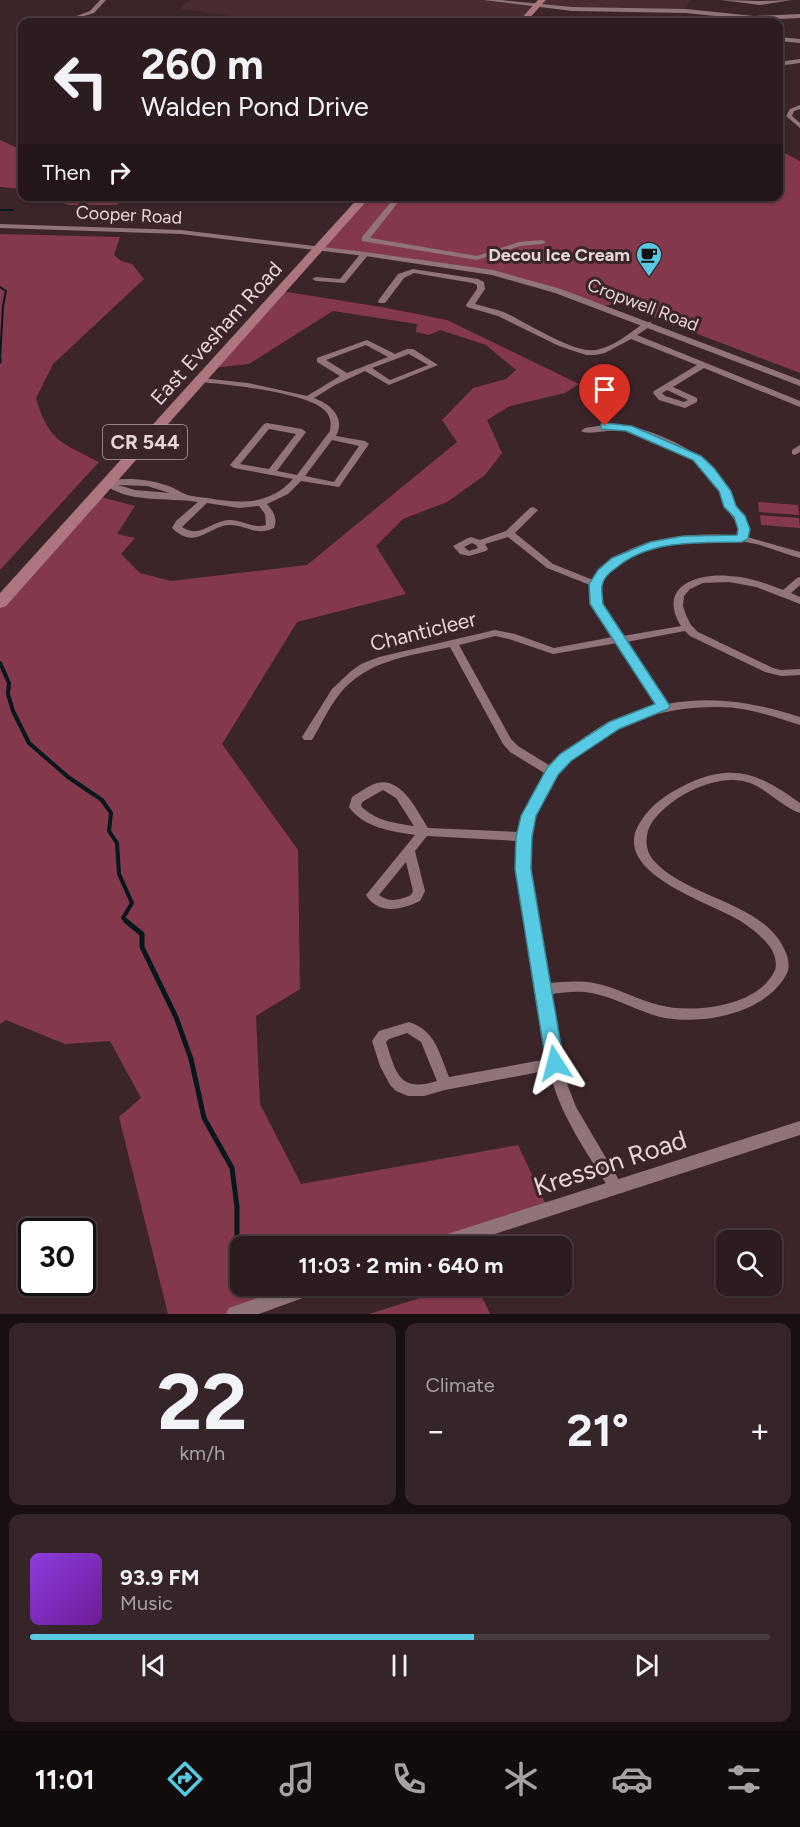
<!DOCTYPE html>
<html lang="en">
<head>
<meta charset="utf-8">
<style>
  body { margin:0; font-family:Figtree,sans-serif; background:#352528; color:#f1f3f6; height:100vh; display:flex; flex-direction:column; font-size:22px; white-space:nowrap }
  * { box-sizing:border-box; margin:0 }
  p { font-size:20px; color:#a7a1a4 }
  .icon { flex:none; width:33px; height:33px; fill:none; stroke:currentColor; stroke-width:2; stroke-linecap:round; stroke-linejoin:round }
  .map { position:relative; height:1314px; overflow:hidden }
  .details { display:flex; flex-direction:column; gap:9px; padding:9px; background:#190f11; flex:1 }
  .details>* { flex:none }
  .guide { position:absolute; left:18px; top:18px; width:765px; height:183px; border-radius:12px; box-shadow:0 2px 4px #0004,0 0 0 2px #483a3d; background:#2d1c1f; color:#f1f3f6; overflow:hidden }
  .controls { position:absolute; left:716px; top:1230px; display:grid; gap:12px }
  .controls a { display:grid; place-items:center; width:66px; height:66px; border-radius:12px; background:#2d1c1f; box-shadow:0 2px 4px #0004,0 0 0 2px #483a3d; font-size:30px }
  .speed { position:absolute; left:18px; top:1218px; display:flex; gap:12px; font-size:30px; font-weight:700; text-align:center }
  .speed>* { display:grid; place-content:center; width:78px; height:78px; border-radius:50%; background:#2d1c1f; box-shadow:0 2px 4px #0004,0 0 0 2px #483a3d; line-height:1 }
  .speed .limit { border:3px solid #111; border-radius:9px; background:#fff; color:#111 }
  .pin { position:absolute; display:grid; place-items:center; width:51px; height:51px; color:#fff; margin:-62px -26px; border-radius:50% 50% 50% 0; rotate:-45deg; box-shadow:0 0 6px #0007 }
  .pin .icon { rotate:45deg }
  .me { position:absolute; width:66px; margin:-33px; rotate:351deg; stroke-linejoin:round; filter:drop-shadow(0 0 4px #0008) }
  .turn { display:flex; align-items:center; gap:21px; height:126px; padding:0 24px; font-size:27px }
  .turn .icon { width:78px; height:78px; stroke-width:2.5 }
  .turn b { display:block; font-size:42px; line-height:51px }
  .then { display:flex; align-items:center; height:57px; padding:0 24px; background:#0003; gap:12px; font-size:22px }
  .big { font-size:45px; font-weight:700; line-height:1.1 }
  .details .card { flex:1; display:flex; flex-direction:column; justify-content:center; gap:9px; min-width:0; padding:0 21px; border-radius:12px; background:#352528 }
  .details .dial { align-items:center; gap:0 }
  .dial b { font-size:78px; line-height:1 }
  .song { display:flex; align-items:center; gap:18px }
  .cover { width:72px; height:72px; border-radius:9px; background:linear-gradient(135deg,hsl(270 70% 55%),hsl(280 70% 35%)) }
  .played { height:6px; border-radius:3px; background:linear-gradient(90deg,#57c9e2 60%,#483a3d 60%) }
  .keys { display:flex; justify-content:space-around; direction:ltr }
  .heat { display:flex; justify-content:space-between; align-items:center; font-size:33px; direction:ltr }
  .details .tiles { flex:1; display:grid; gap:9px; grid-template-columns:1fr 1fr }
  .card:last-child { grid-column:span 2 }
  .trip { position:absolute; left:230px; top:1236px; width:342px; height:60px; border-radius:12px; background:#2d1c1f; box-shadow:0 2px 4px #0004,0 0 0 2px #483a3d; font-weight:700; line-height:60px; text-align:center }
  .tab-bar { display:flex; height:96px; justify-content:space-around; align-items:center; background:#120b0c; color:#a7a1a4 }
  .tab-bar .icon { width:42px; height:42px }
  .tab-bar .current { color:#57c9e2 }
  .tab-bar b { font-size:27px; color:#f1f3f6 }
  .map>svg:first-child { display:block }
  .built { fill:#492b31 }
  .green { fill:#84384b }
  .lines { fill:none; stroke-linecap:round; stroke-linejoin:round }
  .stream-far3 { stroke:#07171b; stroke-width:2 }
  .stream-far2 { stroke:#07171b; stroke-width:3 }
  .stream-far1 { stroke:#07171b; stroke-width:4 }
  .stream { stroke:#07171b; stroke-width:5 }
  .minor { fill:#907479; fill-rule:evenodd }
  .tertiary { fill:#907479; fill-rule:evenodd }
  .primary { fill:#ad7580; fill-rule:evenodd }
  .route { fill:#57c9e2; stroke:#398393; stroke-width:1.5 }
  .labels { text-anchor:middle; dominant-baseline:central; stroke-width:6; stroke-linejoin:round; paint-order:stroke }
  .far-street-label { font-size:18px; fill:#e5d6d8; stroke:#3c2529 }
  .far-poi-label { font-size:18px; font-weight:bold; fill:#e5d6d8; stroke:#3c2529; text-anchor:end }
  .shield { fill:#3c2529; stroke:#b2a1a4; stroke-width:1.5 }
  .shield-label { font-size:20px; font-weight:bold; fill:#e5d6d8 }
  .street-label { font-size:21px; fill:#e5d6d8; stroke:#3c2529 }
  .near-street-label { font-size:26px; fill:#e5d6d8; stroke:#3c2529 }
</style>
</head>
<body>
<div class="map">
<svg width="800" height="1314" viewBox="0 0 800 1314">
  <rect width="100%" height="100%" fill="#3c2529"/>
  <polygon class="built" points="190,0 486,0 537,5 542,0 690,0 683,11 538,5 522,22 283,22 178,9"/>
  <g class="green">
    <polygon points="0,140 22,150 22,189 0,187"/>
    <polygon points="779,150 800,161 800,373 619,304 600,306 520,279 320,248 366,197 778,196"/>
    <polygon points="47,197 128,197 116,205 69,205"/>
    <path d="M 0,234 L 120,237 L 114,255 L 121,261 L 132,264 L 144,279 L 53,364 L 36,398 C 49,442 61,442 99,462 L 0,570 Z"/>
    <polygon points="281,291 387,308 447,320 579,384 565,393 510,406 487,420 502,453 485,475 447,502 403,519 376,546 406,594 297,622 222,744 298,850 300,989 256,1016 260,1104 301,1184 518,1145 549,1211 435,1246 240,1246 240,1286 313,1286 235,1314 168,1314 119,1117 141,1098 110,1041 65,1044 6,1020 0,1024 0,603 97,496 135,506 117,534 135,538 121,554 140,573 171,581 307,565 457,442 442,420 473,388 506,379 516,370 486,345 440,330 429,335 416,332 417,324 333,311 249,364 212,368"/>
    <polygon points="758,502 798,505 799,515 759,512"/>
    <polygon points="760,515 799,518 800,528 761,525"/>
    <polygon points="458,1286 477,1286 490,1314 369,1314"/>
  </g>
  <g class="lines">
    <g class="stream-far3">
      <polyline points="0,210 13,210"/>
      <polyline points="0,287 6,291 3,306 0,359"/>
    </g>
    <polyline class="stream-far2" points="0,362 0,358"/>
    <polyline class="stream-far1" points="0,663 9,683 8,694 13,711 29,743 68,777 102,800 111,813 109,831 117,843 119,874 132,903 123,918 128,922"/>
    <g class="stream">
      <polyline points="126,921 142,934 142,947 176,1017 191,1059 204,1118 232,1168 237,1207 237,1243 240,1254"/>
      <polyline points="251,1286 254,1291"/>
    </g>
    <g class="minor">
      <polygon points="100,0 106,0 94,13 74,19 74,17 90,11"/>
      <polygon points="483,0 501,0 572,7 686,9 754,16 800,14 800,18 754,20 686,13 572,11"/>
      <polygon points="721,0 760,1 792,0 760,5"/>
      <polygon points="228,16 233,17 226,22 221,22"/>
      <polygon points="778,37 800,39 800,43 778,41"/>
      <polygon points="800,59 800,63 778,66 778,62"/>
      <polygon points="800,105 800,109 794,111 792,116 800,123 800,128 786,116 790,109"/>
      <polygon points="396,196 403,196 370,238 477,256 519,242 542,240 546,242 542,244 520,246 477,260 362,241 362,237"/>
      <polygon points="362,252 369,254 345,283 316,281 312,279 316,277 340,279"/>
      <path d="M 413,269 L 478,279 L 484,282 L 485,289 L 475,304 C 485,307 496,309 506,313 C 527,323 575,354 596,350 C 614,347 631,332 645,322 L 651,322 L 651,326 L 637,335 L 800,401 L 800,407 L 704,368 L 673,387 L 697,398 L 697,402 L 685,408 L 659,400 L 653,393 L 654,391 L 697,365 L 631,339 L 605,353 L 595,355 L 586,355 L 559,346 L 498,316 L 467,307 L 466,305 L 477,289 L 477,285 L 473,283 L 414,273 L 404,278 L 385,303 L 379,303 L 378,301 L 398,274 ZM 667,390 L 688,400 L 684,402 L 665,396 L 662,393 Z"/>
      <path d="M 367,340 L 395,354 L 407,349 L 413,349 L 438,365 L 389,385 L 365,371 L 335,385 L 314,398 C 330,404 346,417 336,436 L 365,441 L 369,444 L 339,487 L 301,481 L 288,494 L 267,504 C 273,511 278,518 274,528 C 255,537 246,524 228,525 C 206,528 195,550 172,528 L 176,521 L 198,502 C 168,497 127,504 103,483 L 105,481 C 126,477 149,479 169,486 C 174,488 180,492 185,494 C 192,497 201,497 208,498 C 240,504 270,505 293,479 L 234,468 L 230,465 L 264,424 L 267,423 L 302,429 L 306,432 L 277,471 L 297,475 L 330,431 C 331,425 331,418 327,413 C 314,393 225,384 201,382 L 197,380 L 201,378 L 248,383 L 307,396 L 340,376 L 317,362 L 317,358 ZM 366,345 L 388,357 L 347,373 L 326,360 ZM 409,354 L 428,365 L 390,380 L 372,368 ZM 269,429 L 296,434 L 269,469 L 240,464 ZM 332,440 L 359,446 L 334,482 L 305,476 ZM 118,485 L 147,486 L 170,493 L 135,490 ZM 207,503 L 239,508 L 259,506 L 265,514 L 266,525 C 253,529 241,519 228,520 C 209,522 200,539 182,527 Z"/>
      <path d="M 611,424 C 642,424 696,448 716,471 C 726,482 729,496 736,508 C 742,519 749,523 747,537 L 800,552 L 800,558 C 785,554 771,548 756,544 C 713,535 658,538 621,563 C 611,569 599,578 599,591 C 599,607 614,623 623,636 L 681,626 C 657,587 696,573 729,576 C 748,577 766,583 783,590 L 797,578 L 800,577 L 800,585 L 791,593 L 800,597 L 800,604 L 756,587 L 729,582 L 703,583 L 690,589 L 684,596 L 683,606 L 686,615 L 691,625 L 698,632 L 773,668 L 781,670 L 800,669 L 800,675 L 781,676 L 765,672 L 690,636 L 685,631 L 626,642 L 667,704 C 714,695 756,703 800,717 L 800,725 C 774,717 748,707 720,707 C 651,706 578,732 544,797 C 538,810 532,821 530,835 C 527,861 532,886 537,912 C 541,936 545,959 549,983 C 564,982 579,980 594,983 C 617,987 637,1000 659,1005 C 692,1014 757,1007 774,972 C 778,965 775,956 772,950 C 764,938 754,930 742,922 C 713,903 610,874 639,824 C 652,802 673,790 696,780 C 739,763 765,778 800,803 L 800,813 C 784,808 768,790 750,783 C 718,771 668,797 651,824 C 644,836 645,852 655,862 C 689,899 766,902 786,953 C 789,961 790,968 786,975 C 765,1014 700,1026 660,1017 C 638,1011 618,999 596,994 C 581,990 566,992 551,994 L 566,1081 L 576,1107 L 623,1187 L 621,1192 L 616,1194 L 611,1192 C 589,1155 557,1112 550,1070 L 445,1090 L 424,1096 L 408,1096 L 396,1091 L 390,1085 L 380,1066 L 372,1041 L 379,1031 L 409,1022 C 436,1031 439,1053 449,1077 L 548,1059 L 517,869 L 518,841 L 427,836 L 415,851 L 425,891 L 420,901 C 402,910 378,915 366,895 L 415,835 C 391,831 364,828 349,807 L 352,797 C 360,792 368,786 377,783 C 402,777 417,811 428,828 L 519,832 L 523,815 L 546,774 L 510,752 L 503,744 L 450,647 C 409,656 365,660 338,696 C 328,709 321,725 312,740 L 304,740 L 302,737 L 332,689 L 350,672 L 361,664 L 379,657 L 495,630 L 515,634 L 554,648 L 613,637 C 604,622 587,604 590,585 L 547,568 L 508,537 L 485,544 L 488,549 L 486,551 L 469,556 L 460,554 L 453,546 L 468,538 L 471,537 L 480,540 L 506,531 L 530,508 L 533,507 L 538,510 L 515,533 L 553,564 L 593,580 C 620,537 692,531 738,536 C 740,522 731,518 726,507 C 721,497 718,486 712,477 C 696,456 652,436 626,430 C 614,428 588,436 581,431 L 585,428 ZM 472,543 L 476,545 L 478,548 L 469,551 L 464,547 ZM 495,636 L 509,639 L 553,654 L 617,643 L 658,706 C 613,715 582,734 552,767 L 518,746 L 511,739 L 459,645 ZM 383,790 L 396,798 L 414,826 C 394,823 376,821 361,806 L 362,802 ZM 406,862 L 413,891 L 411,895 C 400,900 389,903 379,895 ZM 407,1033 L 421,1042 L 437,1081 C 399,1093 396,1073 386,1042 L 389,1039 Z"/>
      <polygon points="800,445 800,452 795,455 792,454 792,450"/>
    </g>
    <g class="tertiary">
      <polygon points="0,224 181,230 365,252 493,270 561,289 800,380 800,386 555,293 492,275 365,256 181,234 0,228"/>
      <polygon points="800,1121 800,1135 458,1246 426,1246 429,1240 435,1238"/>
      <polygon points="291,1286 322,1286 319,1292 259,1314 226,1314 229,1308"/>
    </g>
    <g class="primary">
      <polygon points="538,0 546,0 526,22 518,22"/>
      <polygon points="360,196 371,196 6,606 0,608 0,593"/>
    </g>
  </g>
  <path class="route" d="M 605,423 L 632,426 L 701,456 L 714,468 L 731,491 L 736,506 L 745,516 L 750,529 L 748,539 L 742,542 C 700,543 650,539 616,568 C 610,572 603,578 602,586 C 601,591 603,599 603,604 L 670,706 L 668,709 L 619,729 L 571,761 L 558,775 L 536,816 L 532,837 L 531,869 L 564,1063 L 562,1068 L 555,1070 L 549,1068 L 546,1063 L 515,869 L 516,837 L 521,816 L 547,768 L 560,754 L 609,722 L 655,704 L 590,604 L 589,584 L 598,570 L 612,558 L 650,542 L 683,536 L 737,535 L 738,529 L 734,517 L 724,507 L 719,491 L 693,460 L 626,431 L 601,429 L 601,424 Z"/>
  <defs>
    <symbol id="cafe-pin" viewBox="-11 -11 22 30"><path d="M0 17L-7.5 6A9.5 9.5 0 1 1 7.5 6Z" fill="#57c9e2" stroke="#3c2529"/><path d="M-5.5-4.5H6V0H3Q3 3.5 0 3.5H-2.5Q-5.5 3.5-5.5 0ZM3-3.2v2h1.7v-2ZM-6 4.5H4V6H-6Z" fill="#111"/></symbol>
  </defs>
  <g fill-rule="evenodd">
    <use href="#cafe-pin" x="634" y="240" width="30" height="40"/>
  </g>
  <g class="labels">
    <g class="far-street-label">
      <text transform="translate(129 215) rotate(3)">Cooper Road</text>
      <text transform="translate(643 305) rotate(21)">Cropwell Road</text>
    </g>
    <g class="far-poi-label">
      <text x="630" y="255">Decou Ice Cream</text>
    </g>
    <rect class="shield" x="103" y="425" width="84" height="34" rx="4.5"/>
    <g class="shield-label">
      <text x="145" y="442">CR 544</text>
    </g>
    <g class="street-label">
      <text transform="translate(216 333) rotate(-48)">East Evesham Road</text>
      <text transform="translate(423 631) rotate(-14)">Chanticleer</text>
    </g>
    <g class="near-street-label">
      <text transform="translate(610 1163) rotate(-18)">Kresson Road</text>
    </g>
  </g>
</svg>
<div class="controls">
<a><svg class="icon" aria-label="search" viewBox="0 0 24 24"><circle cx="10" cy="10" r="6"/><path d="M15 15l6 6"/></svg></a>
</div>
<div class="speed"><div class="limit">30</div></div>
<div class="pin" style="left:605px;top:426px;background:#d93025"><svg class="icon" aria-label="arrive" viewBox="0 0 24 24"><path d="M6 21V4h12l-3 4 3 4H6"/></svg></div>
<svg class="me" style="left:555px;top:1063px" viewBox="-20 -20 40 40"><path d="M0-17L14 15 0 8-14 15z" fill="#57c9e2" stroke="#fff" stroke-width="4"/></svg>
<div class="trip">11:03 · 2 min · 640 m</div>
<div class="guide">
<div class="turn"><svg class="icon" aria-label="left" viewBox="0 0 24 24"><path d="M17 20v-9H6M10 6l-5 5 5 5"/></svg><div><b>260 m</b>Walden Pond Drive</div></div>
<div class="then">Then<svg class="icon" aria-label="right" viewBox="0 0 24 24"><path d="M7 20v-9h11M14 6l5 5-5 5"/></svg></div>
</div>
</div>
<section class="details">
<div class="tiles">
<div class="card dial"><b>22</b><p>km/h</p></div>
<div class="card"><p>Climate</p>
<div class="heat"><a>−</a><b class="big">21°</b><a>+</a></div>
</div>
<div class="card">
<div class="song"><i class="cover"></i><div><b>93.9 FM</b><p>Music</p></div></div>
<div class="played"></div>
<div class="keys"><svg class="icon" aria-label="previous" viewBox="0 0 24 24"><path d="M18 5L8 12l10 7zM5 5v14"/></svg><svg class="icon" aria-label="pause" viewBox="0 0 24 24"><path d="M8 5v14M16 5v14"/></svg><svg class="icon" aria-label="next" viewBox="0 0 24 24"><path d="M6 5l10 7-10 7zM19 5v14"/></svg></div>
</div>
</div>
</section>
<nav class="tab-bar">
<b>11:01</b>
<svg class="icon current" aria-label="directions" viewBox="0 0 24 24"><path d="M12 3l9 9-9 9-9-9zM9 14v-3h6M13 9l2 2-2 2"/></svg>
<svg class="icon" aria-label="music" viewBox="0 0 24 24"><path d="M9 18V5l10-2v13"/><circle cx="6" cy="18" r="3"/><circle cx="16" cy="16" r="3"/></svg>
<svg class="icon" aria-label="phone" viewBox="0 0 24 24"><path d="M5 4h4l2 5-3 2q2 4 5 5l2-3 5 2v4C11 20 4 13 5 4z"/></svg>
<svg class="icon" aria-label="climate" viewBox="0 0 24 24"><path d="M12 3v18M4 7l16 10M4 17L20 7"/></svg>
<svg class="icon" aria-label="car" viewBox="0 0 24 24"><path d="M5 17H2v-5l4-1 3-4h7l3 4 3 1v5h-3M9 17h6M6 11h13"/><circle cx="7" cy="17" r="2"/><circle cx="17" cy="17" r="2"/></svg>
<svg class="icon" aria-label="filters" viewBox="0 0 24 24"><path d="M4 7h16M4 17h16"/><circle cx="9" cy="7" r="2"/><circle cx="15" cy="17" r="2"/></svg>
</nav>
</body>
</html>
